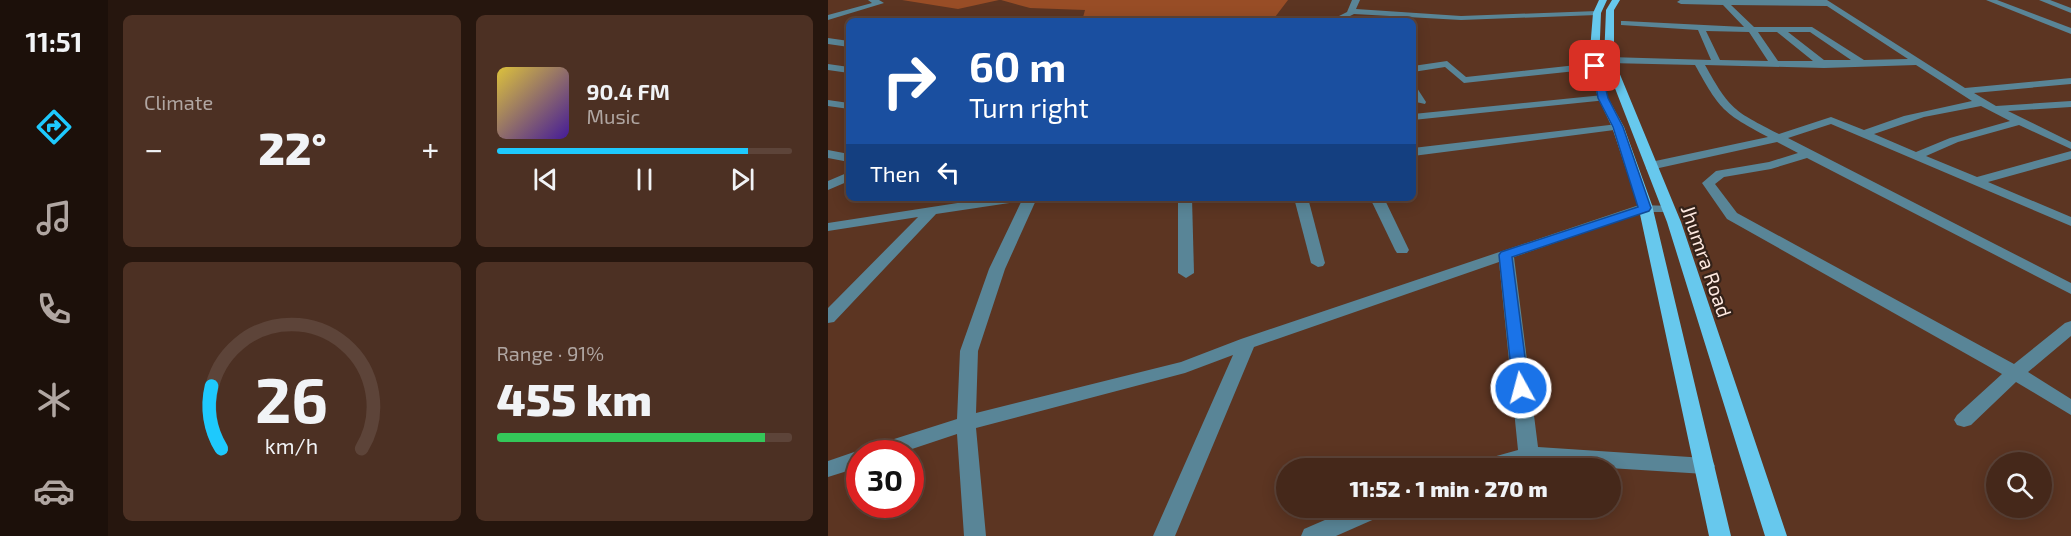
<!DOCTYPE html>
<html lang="en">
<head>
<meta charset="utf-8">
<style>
  body { margin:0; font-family:"Exo 2",sans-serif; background:#4c3023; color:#f1f3f6; height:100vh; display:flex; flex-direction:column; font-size:22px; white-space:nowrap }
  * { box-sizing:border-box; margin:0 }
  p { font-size:20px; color:#b0a6a2 }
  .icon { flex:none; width:33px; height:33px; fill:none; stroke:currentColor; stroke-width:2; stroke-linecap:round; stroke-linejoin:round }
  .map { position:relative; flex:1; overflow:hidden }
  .side { display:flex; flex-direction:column; gap:15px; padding:15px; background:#26160e; width:720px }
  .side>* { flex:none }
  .guide { position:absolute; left:18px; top:18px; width:570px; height:183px; border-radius:9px; box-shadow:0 3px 15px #0003,0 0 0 2px #5d4439; background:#1a4fa0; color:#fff; overflow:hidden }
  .tools { position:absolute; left:1158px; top:452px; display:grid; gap:12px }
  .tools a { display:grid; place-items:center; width:66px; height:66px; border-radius:50%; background:#45281a; box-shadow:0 3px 15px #0003,0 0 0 2px #5d4439; font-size:30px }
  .speed { position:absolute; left:18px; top:440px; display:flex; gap:12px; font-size:30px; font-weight:700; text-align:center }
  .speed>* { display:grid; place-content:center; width:78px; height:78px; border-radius:50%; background:#45281a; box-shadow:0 3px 15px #0003,0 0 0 2px #5d4439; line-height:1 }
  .speed .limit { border:9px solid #d22; background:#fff; color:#111 }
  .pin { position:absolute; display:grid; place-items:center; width:51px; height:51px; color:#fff; margin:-26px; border-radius:12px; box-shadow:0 3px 9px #0006 }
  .me { position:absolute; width:66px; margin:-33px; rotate:353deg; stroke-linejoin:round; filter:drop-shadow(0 0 4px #0008) }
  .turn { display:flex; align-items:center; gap:21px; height:126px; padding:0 24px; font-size:27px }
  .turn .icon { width:78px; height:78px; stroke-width:2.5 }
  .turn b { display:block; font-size:42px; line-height:51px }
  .then { display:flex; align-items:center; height:57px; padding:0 24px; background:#0003; gap:12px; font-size:22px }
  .big { font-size:45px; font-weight:800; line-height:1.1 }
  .side .tile { flex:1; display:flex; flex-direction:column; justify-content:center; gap:9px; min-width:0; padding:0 21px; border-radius:9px; background:#4c3023 }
  .side .dial { align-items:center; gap:0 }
  .dial svg { height:156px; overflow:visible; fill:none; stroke:#5d4439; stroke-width:7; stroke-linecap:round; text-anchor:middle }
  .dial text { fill:#f1f3f6; stroke:none }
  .song { display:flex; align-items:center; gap:18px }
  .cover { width:72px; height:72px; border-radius:9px; background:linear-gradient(135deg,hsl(50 70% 55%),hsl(260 70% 35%)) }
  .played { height:6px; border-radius:3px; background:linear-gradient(90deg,#1ec9fd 85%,#5d4439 85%) }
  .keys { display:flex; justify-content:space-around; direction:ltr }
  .heat { display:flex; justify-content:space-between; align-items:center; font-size:33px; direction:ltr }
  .charge { height:9px; border-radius:4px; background:linear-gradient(90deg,#34c759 91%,#5d4439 0) }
  .side .tiles { flex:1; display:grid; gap:15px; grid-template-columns:repeat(2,1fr) }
  .trip { position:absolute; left:448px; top:458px; width:345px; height:60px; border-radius:30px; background:#45281a; box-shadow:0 3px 15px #0003,0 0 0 2px #5d4439; font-weight:800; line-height:60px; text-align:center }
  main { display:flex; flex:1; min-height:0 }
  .tab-bar { display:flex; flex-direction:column; width:108px; justify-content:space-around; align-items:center; background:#1c100a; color:#b0a6a2 }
  .tab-bar .icon { width:42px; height:42px }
  .tab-bar .on { color:#1ec9fd }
  .tab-bar b { font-size:27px; color:#f1f3f6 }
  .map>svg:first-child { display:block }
  .green { fill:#984d26 }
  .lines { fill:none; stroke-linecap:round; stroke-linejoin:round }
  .minor { fill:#598597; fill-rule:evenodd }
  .major { fill:#67c8ed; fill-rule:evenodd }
  .route { fill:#1a73e8; stroke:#114b97; stroke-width:1.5 }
  .labels { text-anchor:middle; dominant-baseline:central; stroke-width:4.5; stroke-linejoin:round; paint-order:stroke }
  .street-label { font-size:20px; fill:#fee9e0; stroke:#342219 }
</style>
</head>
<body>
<main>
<nav class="tab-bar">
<b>11:51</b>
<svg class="icon on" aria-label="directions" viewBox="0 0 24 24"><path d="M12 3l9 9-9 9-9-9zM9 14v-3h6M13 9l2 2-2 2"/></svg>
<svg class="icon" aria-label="music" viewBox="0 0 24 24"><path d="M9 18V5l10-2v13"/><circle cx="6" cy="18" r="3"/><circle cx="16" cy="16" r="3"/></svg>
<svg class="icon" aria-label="phone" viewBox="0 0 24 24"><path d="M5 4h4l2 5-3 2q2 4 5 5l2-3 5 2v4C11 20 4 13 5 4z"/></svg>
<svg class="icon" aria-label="climate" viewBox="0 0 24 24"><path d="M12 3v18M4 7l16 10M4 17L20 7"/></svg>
<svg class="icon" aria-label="car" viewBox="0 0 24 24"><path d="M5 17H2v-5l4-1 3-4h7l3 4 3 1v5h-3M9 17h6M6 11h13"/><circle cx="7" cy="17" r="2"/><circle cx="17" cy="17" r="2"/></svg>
</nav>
<section class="side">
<div class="tiles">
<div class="tile"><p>Climate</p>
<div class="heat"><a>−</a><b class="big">22°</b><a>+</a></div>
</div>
<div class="tile">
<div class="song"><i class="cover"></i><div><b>90.4 FM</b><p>Music</p></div></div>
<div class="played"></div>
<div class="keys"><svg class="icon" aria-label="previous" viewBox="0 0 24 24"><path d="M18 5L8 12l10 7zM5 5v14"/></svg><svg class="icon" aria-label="pause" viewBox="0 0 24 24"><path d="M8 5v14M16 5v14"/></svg><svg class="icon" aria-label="next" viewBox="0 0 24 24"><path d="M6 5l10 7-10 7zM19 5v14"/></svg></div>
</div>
<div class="tile dial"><svg viewBox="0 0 100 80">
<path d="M14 69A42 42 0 1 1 86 69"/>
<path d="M14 69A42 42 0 0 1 9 37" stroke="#1ec9fd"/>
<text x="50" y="56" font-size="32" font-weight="700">26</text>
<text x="50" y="72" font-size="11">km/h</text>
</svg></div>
<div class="tile"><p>Range · 91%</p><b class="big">455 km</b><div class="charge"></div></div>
</div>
</section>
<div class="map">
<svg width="1243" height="536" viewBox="0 0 1243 536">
  <rect width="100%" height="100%" fill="#5c3522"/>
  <g class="green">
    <polygon points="74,0 171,0 130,9"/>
    <polygon points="173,0 460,0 444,21 254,21 257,10 202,8"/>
  </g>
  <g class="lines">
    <g class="minor">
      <polygon points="40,0 51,0 56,3 0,20 0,15 44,3"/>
      <polygon points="524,0 532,0 528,9 633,16 769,11 773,13 769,15 633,20 526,14 512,21 501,21 519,12"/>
      <path d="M 852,0 L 999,0 L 1137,88 L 1243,78 L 1243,84 L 1146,93 L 1168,106 L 1243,101 L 1243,107 L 1180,111 L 1243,142 L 1243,149 L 1191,125 L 1130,142 L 1098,156 L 1149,177 L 1243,151 L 1243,159 L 1160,182 L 1243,217 L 1243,226 L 1003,124 L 960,138 L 1243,283 L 1243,294 L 979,158 L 943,169 L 896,177 L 887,184 L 909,213 L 1186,364 L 1237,323 L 1243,321 L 1243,336 L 1200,372 L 1243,399 L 1243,415 L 1188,382 L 1143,425 L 1136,427 L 1129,425 L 1126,420 L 1129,415 L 1174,374 L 899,219 L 874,183 L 888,171 L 941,162 L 970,153 L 949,142 L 822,170 L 818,169 L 818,163 L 940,137 C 895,113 892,110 867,65 L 781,63 L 776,60 L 781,57 L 883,60 L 870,30 L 793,25 L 793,21 L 796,21 L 916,27 L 895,5 L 853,4 L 849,2 ZM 903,5 L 999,6 L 1080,59 L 1036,60 L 984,27 L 926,27 ZM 878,31 L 921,32 L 940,61 L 892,60 ZM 930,32 L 949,32 L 985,61 L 950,61 ZM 960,32 L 982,32 L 1023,60 L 996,60 ZM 877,65 L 996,68 L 1088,65 L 1144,101 L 1076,116 L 1036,130 L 1003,117 L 951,134 C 906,111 902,110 877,65 ZM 1153,106 L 1182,121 L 1122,138 L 1088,152 L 1046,134 L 1096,117 Z"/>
      <polygon points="1158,0 1169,0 1243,28 1243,34"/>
      <polygon points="1211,0 1222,0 1243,8 1243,13"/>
      <polygon points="242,17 245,17 249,19 240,21"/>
      <polygon points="0,38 21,41 21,47 0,44"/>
      <polygon points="619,61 638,77 767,63 772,66 767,69 636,83 617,67 585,72 585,66"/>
      <polygon points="0,64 21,67 21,73 0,70"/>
      <polygon points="585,87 589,88 598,102 597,104 588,102 585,98"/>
      <polygon points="775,95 779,96 779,100 585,120 585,114"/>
      <polygon points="0,100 21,103 21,109 0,106"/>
      <polygon points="790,124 796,127 794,129 585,156 585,148"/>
      <polygon points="0,150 21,154 21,162 0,158"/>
      <polygon points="21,172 21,181 0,190 0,181"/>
      <polygon points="162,198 195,198 188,202 108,214 6,322 0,323 0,308 90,217 0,231 0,223"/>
      <polygon points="195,198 209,198 177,269 150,351 148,413 353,362 413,339 811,205 845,206 847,209 845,212 817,212 686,257 710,447 877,458 884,460 887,466 884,472 877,474 701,463 684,468 644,468 647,462 690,450 671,262 426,347 347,536 325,536 405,355 357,373 148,428 158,536 136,536 129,434 72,453 32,453 32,467 0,477 0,461 32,450 38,452 41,447 129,419 132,351 161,269"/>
      <polygon points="350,198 364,198 366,273 358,278 350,273"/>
      <polygon points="466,198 480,198 497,263 495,266 490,267 483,263"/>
      <polygon points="542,198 556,198 581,250 579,253 569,253 567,250"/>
      <polygon points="527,507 561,507 558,514 508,536 473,536 476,529"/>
    </g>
    <g class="major">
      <polygon points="771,0 779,0 773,13 771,63 780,98 796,127 824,205 903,536 881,536 810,205 784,127 770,98 761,63 765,13"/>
      <polygon points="784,0 792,0 786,10 786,60 853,222 959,536 937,536 839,222 776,60 778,10"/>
    </g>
  </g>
  <polygon class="route" points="764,64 772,66 780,98 795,127 823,208 821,211 684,257 701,388 699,393 687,393 685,388 671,255 673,252 810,207 785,127 770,98"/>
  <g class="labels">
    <g class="street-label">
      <text transform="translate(879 261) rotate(71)">Jhumra Road</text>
    </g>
  </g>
</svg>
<div class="tools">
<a><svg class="icon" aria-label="search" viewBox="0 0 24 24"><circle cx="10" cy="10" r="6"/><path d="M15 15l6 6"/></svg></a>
</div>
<div class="speed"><div class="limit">30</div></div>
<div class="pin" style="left:767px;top:66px;background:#d93025"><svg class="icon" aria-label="arrive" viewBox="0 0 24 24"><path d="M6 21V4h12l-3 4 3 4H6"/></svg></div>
<svg class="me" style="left:693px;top:388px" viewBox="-20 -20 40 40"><circle r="17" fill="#1a73e8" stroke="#fff" stroke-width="3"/><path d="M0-11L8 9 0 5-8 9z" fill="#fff"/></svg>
<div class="trip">11:52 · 1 min · 270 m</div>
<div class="guide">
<div class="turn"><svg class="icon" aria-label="right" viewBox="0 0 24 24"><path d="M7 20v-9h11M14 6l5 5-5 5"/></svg><div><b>60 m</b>Turn right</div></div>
<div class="then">Then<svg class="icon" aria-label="left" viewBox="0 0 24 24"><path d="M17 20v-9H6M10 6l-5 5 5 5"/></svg></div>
</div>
</div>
</main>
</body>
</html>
